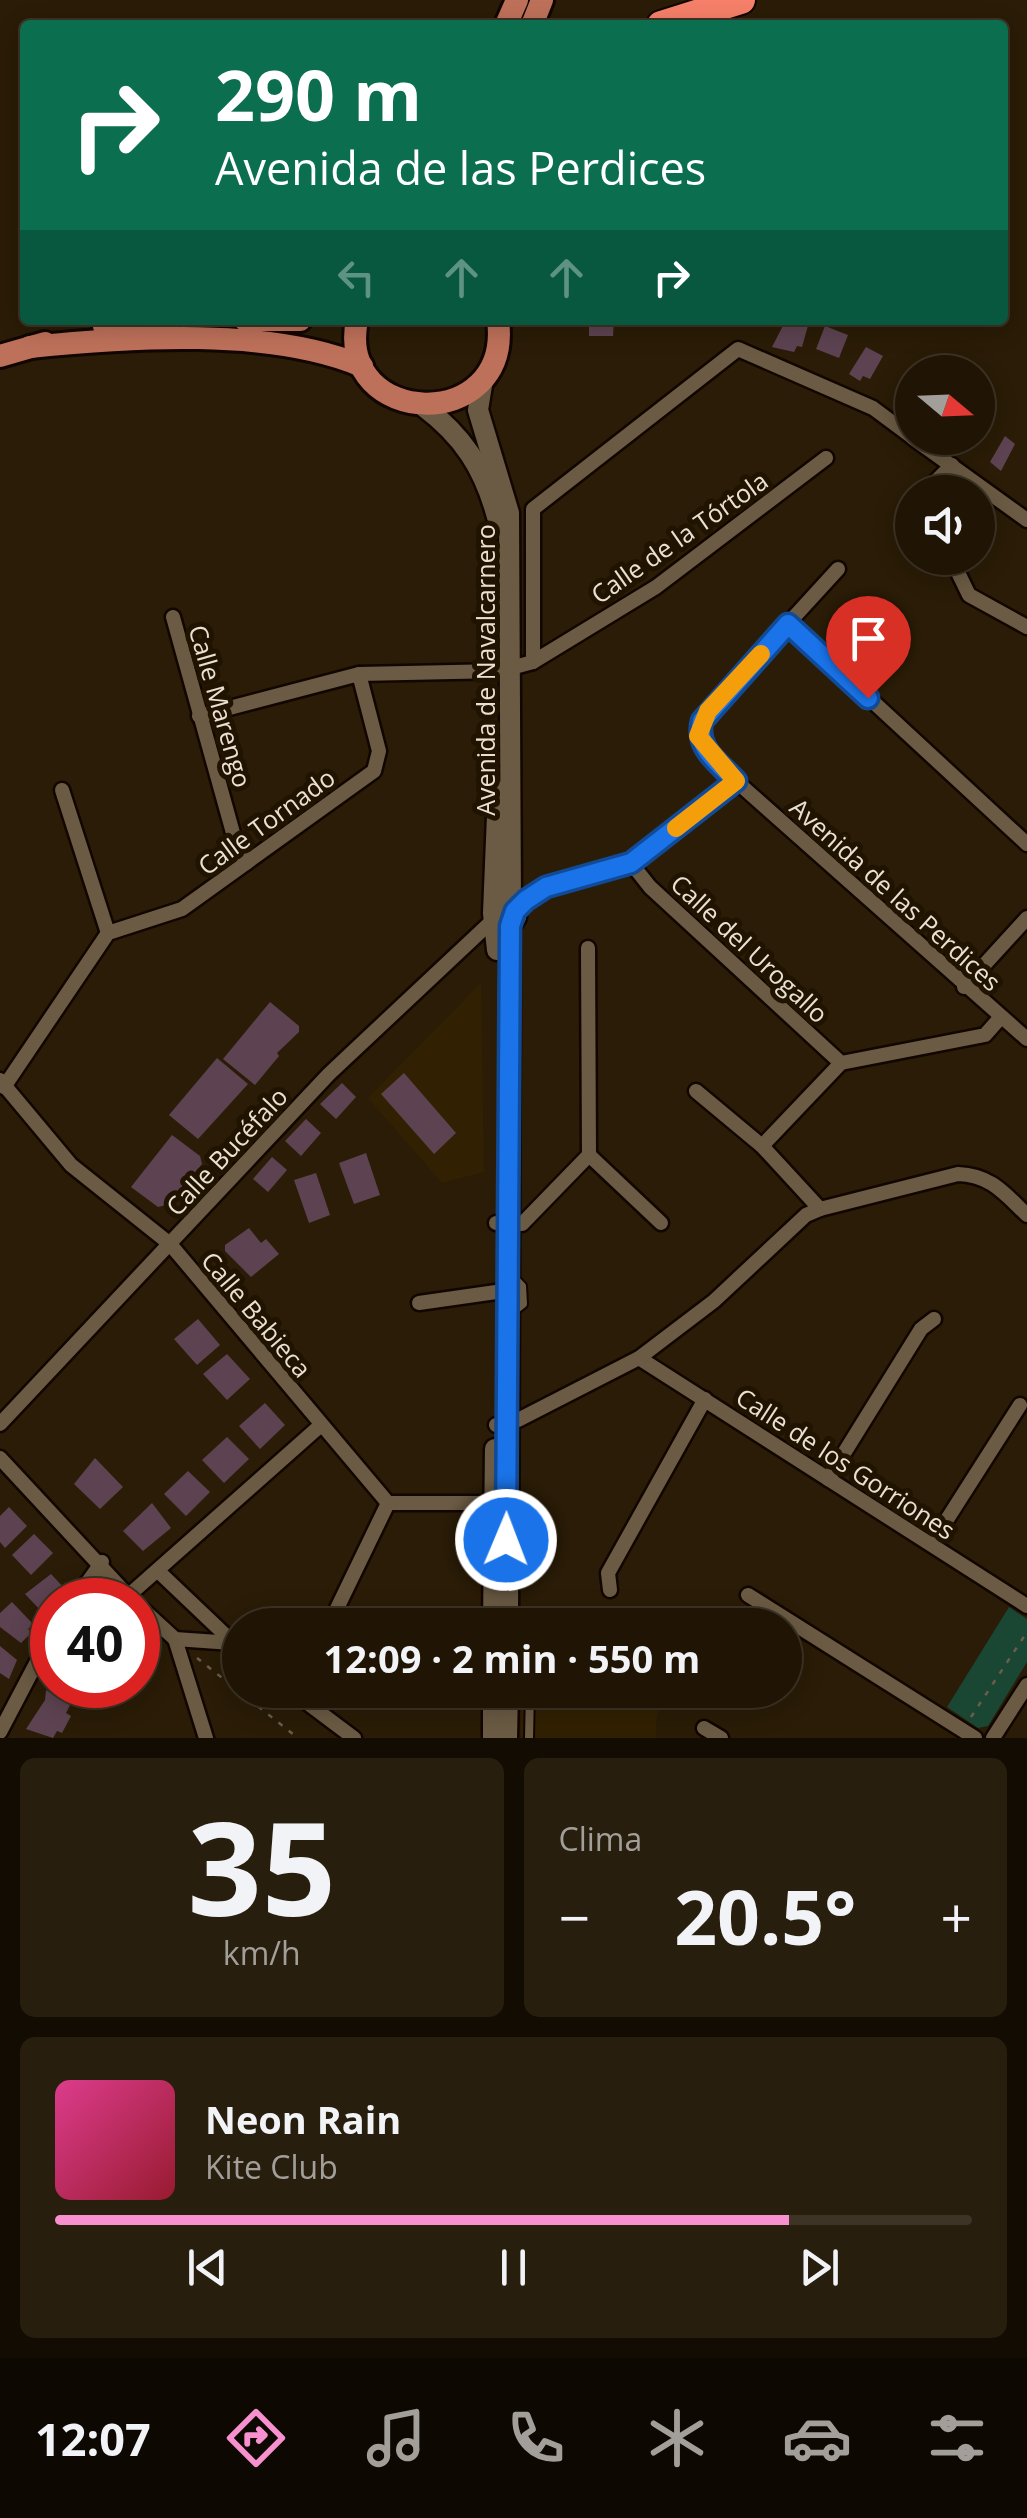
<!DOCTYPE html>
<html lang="es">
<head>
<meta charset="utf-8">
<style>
  body { margin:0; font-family:"Open Sans",sans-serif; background:#281e0e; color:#f1f3f6; height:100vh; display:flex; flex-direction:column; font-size:38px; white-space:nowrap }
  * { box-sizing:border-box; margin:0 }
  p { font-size:32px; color:#a29f9a }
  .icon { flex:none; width:55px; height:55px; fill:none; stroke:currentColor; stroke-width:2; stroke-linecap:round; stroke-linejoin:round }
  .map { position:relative; height:1738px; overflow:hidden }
  .sheet { display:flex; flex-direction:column; gap:20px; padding:20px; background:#120c02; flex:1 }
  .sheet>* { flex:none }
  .guide { position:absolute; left:20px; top:20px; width:988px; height:305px; border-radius:10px; box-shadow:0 5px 25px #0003,0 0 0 2px #3d3426; background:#0b6e4f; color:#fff; overflow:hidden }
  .needle { width:65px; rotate:109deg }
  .tools { position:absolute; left:895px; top:355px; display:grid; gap:20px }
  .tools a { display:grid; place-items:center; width:100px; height:100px; border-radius:50%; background:#201504; box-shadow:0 5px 25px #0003,0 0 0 2px #3d3426; font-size:50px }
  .speed { position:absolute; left:30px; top:1578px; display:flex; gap:20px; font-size:50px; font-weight:700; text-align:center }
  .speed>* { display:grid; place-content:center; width:130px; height:130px; border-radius:50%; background:#201504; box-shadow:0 5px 25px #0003,0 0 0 2px #3d3426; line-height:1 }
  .speed .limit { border:15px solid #d22; background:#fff; color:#111 }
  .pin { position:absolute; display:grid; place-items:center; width:85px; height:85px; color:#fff; margin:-102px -42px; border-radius:50% 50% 50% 0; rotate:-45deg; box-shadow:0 0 10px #0007 }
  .pin .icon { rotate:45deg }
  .me { position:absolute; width:110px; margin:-55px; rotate:1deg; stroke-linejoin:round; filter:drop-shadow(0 0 8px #0008) }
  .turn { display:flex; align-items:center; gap:35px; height:210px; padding:0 30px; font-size:45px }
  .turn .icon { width:130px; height:130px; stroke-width:2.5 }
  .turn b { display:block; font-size:70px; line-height:85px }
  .lanes { display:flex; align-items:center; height:95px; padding:0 30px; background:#0003; justify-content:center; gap:50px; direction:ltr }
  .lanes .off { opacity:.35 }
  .big { font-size:75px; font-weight:700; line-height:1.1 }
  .sheet .widget { flex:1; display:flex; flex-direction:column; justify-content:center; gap:15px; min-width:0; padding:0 35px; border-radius:15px; background:#281e0e }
  .sheet .dial { align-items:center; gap:0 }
  .dial b { font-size:130px; line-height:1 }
  .song { display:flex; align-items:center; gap:30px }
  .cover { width:120px; height:120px; border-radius:15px; background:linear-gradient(135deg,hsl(330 70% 55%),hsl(350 70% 35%)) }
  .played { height:10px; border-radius:5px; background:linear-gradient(90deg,#f790ce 80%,#3d3426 80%) }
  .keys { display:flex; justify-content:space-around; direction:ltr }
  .heat { display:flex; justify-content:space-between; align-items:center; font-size:55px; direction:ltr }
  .sheet .tiles { flex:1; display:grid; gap:20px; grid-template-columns:1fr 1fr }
  .widget:last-child { grid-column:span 2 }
  .trip { position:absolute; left:222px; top:1608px; width:580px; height:100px; border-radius:50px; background:#201504; box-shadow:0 5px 25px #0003,0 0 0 2px #3d3426; font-weight:700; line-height:100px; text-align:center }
  .dock { display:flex; height:160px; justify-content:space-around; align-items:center; background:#0d0802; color:#a29f9a }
  .dock .icon { width:70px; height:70px }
  .dock .current { color:#f790ce }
  .dock b { font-size:45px; color:#f1f3f6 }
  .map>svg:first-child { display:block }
  .built { fill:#322002 }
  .green { fill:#1a4634 }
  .building { fill:#5d4351 }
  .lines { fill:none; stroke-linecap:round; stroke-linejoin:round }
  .lane-casing { stroke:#120600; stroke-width:12 }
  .street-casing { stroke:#120600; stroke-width:19 }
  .secondary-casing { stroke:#120600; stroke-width:25 }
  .primary-casing { stroke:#120600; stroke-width:28 }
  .highway-casing { stroke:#120600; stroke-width:32 }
  .path { stroke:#6a5e4b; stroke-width:2.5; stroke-dasharray:5 8; stroke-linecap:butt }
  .lane { stroke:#6b5b44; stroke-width:8 }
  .street { stroke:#6b5b44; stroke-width:14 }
  .secondary { stroke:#6b5b44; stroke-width:20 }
  .primary { stroke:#be715a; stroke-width:22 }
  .highway { stroke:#f68069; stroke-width:28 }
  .route-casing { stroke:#114b97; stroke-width:25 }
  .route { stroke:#1a73e8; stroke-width:18 }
  .slow { stroke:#f59e0b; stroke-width:18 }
  .labels { text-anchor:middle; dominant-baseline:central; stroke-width:10; stroke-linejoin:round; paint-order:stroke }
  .street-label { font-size:25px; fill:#eae1d4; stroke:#201300 }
</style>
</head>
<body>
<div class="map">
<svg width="1027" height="1738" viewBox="0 0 1027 1738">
  <rect width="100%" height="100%" fill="#2a1c06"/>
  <g class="built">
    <polygon points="481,983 484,1172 442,1183 368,1098"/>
    <polygon points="521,1690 666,1690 656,1720 656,1738 521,1738"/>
  </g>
  <polygon class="green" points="1009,1607 1027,1619 1027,1662 988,1726 978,1728 947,1707"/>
  <g class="building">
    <polygon points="581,320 614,320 613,336 589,336 589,327 581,327"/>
    <polygon points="786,320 809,322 802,347 797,346 794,352 772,347"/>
    <polygon points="825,326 848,335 839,358 816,349"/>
    <polygon points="866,347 883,356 870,379 863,376 860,381 849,374"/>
    <polygon points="1005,436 1015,444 1001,471 990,462"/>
    <polygon points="270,1002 299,1026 299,1032 277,1053 279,1056 255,1085 223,1059"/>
    <polygon points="217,1058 248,1084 198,1139 169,1115"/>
    <polygon points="404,1073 456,1133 434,1154 381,1094"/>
    <polygon points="342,1083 356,1097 336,1119 320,1104"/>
    <polygon points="306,1119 321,1133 301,1156 285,1141"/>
    <polygon points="172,1135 200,1156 202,1164 170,1204 158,1207 131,1187"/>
    <polygon points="366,1153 380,1195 354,1204 339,1163"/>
    <polygon points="272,1157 287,1170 268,1192 253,1179"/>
    <polygon points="316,1173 330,1215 309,1223 294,1180"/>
    <polygon points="249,1228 261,1243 266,1239 279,1254 251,1277 225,1251 225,1245"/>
    <polygon points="198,1319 220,1345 197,1365 174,1339"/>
    <polygon points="227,1354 250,1379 227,1400 203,1374"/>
    <polygon points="265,1403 285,1425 260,1449 239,1426"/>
    <polygon points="227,1437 249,1459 224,1483 202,1460"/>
    <polygon points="95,1458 123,1487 100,1509 74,1484"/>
    <polygon points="188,1471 210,1492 186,1516 164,1494"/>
    <polygon points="152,1503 171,1528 143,1551 123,1531"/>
    <polygon points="9,1507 27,1526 5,1548 0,1542 0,1516"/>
    <polygon points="34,1534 53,1553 31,1575 12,1555"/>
    <polygon points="51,1574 66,1590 43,1613 25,1594"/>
    <polygon points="12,1602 33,1624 28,1629 31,1633 21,1643 0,1627 0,1613"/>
    <polygon points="0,1646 17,1660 9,1679 0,1673"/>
    <polygon points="46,1690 70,1705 66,1713 71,1716 62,1733 57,1731 53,1738 26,1729 45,1700"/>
  </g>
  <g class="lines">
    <defs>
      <g id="lane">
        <polyline points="513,1312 523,1304 522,1286 515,1279"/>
        <polyline points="609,1690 638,1702 642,1690"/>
        <polyline points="529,1738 530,1690"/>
      </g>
      <g id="street">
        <polyline points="913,438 1027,520"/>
        <polyline points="925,492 952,465"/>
        <polyline points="951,558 969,595 1027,627"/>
        <polyline points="838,569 708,711 698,736 736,781 1027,1039"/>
        <polyline points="173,617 233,833 246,863"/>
        <polyline points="789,624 1027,844"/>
        <polyline points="533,662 533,509 738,349 873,408 912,437"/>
        <polyline points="359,674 500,671 533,662 656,587 826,458"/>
        <polyline points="62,790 108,933"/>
        <polyline points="631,863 650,887 841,1063"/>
        <polyline points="515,911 547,887 631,863 736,781"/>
        <polyline points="964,987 1027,918"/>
        <polyline points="0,1080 71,1165 170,1244 388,1503 501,1503"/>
        <polyline points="4,1087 108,933 182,909 374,771 379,751 359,674 199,716"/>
        <polyline points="696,1091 762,1146 820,1209"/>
        <polyline points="762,1146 841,1063 985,1035 1000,1018"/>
        <polyline points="589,1155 661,1223"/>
        <polyline points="496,1223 522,1224 589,1155 588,948"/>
        <polyline points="419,1303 496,1292"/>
        <polyline points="639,1358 1027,1606"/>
        <polyline points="0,1424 329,1074 493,920"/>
        <path d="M 496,1425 L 518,1420 L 639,1358 L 714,1301 L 806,1215 L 820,1209 L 958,1174 C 991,1175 1005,1194 1027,1215"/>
        <polyline points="0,1458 132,1600"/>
        <polyline points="828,1479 921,1329 934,1319"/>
        <polyline points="932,1543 1020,1405"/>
        <polyline points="158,1571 240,1649"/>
        <polyline points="610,1590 608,1573 705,1399"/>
        <polyline points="748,1595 975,1738"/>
        <polyline points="128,1596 321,1425"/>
        <polyline points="75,1600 102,1562"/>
        <polyline points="138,1605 175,1639 232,1643"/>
        <polyline points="329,1625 388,1503"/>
        <polyline points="175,1639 206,1738"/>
        <polyline points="290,1690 354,1738"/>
        <polyline points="704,1728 721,1738"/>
        <polyline points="0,1732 52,1633"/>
        <polyline points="993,1738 1027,1685"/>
      </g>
      <g id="secondary">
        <polyline points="483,379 478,410 509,513 511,906 516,917 510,926 508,1625"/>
        <path d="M 423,406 C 463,436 484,468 497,517"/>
        <polyline points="497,950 493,913 498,791"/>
        <polyline points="493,1625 495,1449"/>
        <polyline points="493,1738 493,1690"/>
        <polyline points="507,1738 508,1690"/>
      </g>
      <g id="primary">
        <polyline points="506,25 517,0"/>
        <polyline points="532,25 542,0"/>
        <polyline points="245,320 300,320"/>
        <path d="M 357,320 C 335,428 513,435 498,320"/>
        <polyline points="104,326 171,320"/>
        <path d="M 30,347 C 129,337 270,327 362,366"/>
        <polyline points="0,356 45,343"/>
      </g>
      <polyline id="highway" points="661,25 741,0"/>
    </defs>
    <use href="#lane" class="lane-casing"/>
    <use href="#street" class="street-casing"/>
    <use href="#secondary" class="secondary-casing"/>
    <use href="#primary" class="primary-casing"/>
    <use href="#highway" class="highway-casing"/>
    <g class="path">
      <polyline points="197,1658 298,1738"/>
      <polyline points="971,1717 1027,1632"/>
    </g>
    <use href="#lane" class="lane"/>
    <use href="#street" class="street"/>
    <use href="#secondary" class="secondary"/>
    <use href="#primary" class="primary"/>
    <use href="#highway" class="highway"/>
  </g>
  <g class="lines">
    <defs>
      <path id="route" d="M 506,1540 L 510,926 L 515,911 L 526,900 L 546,887 L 631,863 L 736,781 C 718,762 695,748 702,721 L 788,624 L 868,698"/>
    </defs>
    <use href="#route" class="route-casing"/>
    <use href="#route" class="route"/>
    <polyline class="slow" points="676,828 736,781 698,736 708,711 761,654"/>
  </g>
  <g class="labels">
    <g class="street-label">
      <text transform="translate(679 537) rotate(-35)">Calle de la Tórtola</text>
      <text transform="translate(485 670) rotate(-90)">Avenida de Navalcarnero</text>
      <text transform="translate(221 706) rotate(74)">Calle Marengo</text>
      <text transform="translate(266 821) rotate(-36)">Calle Tornado</text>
      <text transform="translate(896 894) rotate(42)">Avenida de las Perdices</text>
      <text transform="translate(750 948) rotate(43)">Calle del Urogallo</text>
      <text transform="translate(226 1151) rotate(-47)">Calle Bucéfalo</text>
      <text transform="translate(257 1314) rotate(50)">Calle Babieca</text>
      <text transform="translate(846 1463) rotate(33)">Calle de los Gorriones</text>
    </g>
  </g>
</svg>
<div class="tools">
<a><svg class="needle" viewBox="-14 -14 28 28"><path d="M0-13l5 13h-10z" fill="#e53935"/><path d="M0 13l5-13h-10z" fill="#a29f9a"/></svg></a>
<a><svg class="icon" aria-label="sound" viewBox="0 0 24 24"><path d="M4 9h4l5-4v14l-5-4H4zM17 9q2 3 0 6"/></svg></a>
</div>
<div class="speed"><div class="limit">40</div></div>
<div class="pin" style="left:868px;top:698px;background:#d93025"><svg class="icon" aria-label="arrive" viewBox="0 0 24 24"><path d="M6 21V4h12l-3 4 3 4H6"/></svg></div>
<svg class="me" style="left:506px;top:1540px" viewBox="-20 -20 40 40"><circle r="17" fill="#1a73e8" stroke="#fff" stroke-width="3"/><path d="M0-11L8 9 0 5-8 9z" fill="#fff"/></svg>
<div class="trip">12:09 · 2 min · 550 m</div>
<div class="guide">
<div class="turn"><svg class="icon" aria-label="right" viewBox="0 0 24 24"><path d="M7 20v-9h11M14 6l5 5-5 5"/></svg><div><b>290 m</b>Avenida de las Perdices</div></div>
<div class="lanes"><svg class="icon off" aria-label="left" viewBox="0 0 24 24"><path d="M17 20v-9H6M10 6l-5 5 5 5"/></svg><svg class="icon off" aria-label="ahead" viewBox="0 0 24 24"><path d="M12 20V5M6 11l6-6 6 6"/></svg><svg class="icon off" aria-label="ahead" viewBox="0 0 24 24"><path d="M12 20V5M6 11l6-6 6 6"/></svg><svg class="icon" aria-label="right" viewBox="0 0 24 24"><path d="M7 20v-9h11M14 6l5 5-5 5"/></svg></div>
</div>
</div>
<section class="sheet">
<div class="tiles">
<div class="widget dial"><b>35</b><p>km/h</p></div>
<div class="widget"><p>Clima</p>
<div class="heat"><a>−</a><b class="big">20.5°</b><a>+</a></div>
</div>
<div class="widget">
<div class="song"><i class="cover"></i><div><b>Neon Rain</b><p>Kite Club</p></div></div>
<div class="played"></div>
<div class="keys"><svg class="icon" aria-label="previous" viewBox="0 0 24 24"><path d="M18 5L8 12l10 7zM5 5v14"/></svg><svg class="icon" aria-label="pause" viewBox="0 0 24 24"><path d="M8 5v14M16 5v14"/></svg><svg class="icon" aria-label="next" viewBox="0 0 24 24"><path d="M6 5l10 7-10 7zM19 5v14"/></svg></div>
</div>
</div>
</section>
<nav class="dock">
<b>12:07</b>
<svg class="icon current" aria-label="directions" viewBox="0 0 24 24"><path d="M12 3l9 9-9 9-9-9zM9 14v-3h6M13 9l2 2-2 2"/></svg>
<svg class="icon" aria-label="music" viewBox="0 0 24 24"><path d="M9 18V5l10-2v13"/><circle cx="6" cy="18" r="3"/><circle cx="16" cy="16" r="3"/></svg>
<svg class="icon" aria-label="phone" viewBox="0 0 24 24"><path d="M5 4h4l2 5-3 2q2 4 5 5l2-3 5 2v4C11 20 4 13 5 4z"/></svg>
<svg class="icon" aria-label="climate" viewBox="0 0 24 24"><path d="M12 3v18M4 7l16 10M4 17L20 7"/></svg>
<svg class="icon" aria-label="car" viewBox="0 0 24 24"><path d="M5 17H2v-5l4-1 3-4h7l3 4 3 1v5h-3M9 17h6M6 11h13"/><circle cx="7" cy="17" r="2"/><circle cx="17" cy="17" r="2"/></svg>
<svg class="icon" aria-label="filters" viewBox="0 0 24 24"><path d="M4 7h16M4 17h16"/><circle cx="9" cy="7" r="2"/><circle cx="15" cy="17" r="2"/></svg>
</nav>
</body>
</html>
